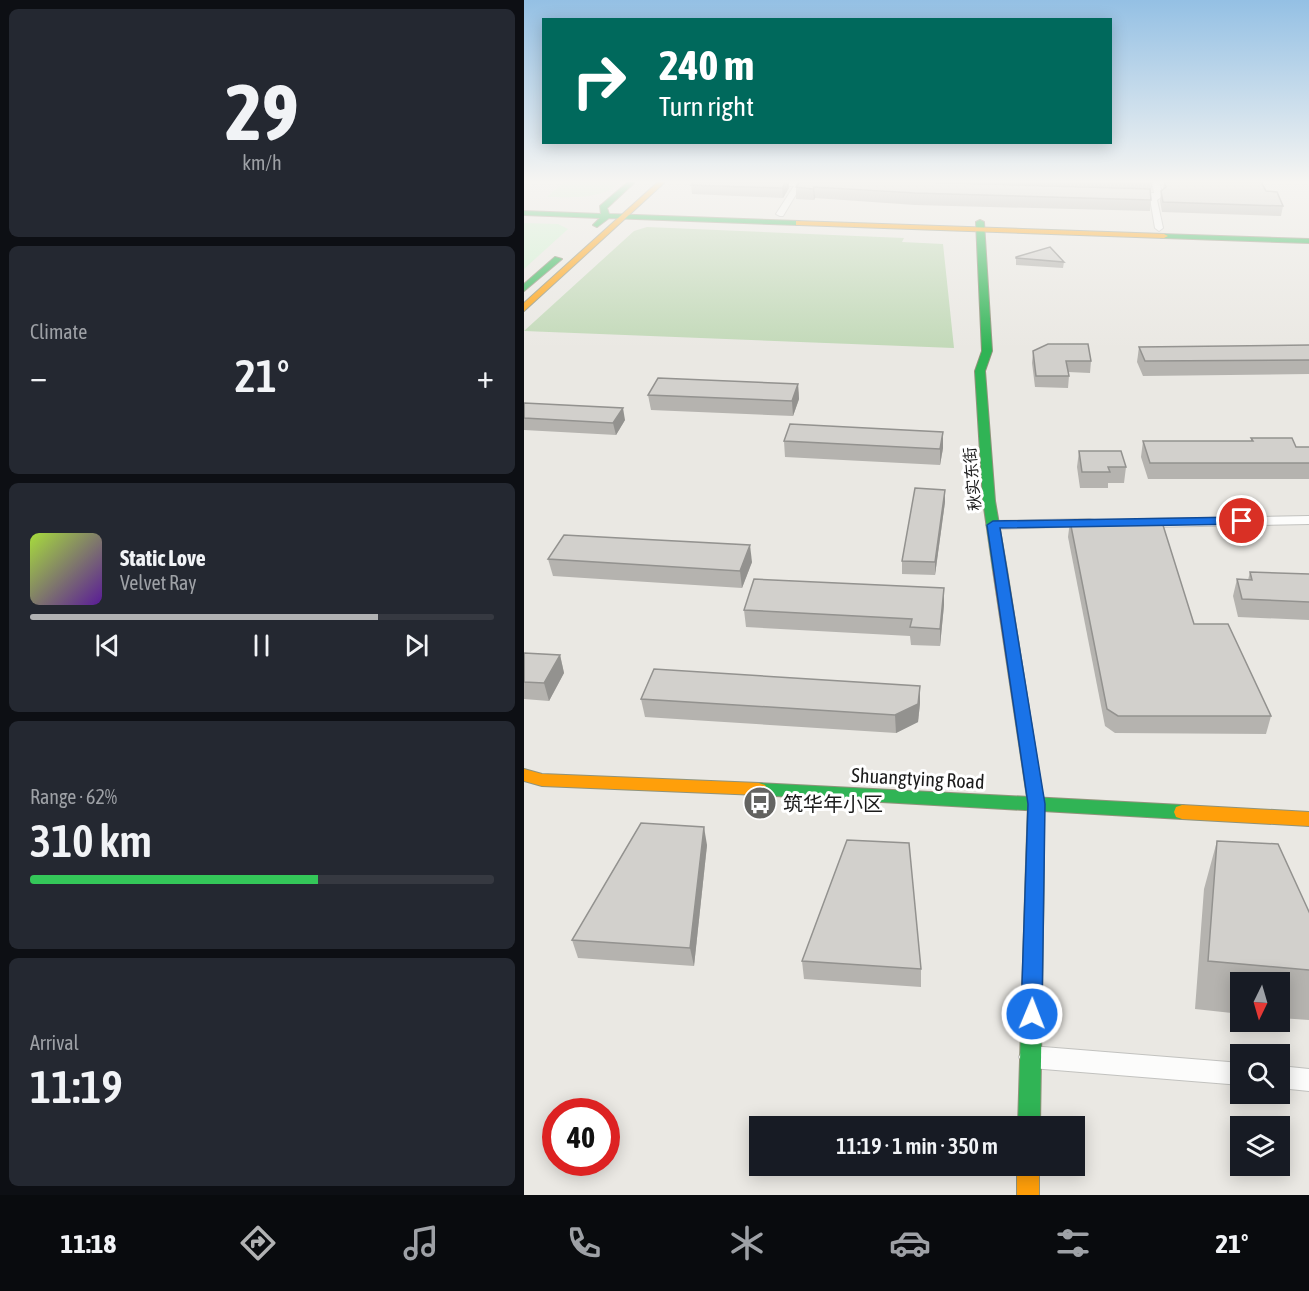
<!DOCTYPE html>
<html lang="en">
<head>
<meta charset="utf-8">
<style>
  body { margin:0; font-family:"Asap Condensed","Noto Sans SC",sans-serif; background:#242831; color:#f1f3f6; height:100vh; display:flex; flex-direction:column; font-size:22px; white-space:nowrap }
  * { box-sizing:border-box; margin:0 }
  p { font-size:20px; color:#9ea1a6 }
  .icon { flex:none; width:33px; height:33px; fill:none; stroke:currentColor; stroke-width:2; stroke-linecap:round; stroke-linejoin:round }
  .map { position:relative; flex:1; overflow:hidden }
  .drawer { display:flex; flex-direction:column; gap:9px; padding:9px; background:#0d0f14; width:524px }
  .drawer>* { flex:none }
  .guide { position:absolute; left:18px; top:18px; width:570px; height:126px; border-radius:0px; box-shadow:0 3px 15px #0003; background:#00695c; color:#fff; overflow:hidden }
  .needle { width:39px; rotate:185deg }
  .buttons { position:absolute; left:706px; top:972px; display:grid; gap:12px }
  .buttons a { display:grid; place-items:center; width:60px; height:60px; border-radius:0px; background:#171b24; box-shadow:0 3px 15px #0003; font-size:30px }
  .speed { position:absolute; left:18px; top:1098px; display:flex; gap:12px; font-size:30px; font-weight:700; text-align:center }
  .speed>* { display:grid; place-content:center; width:78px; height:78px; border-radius:50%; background:#171b24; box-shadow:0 3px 15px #0003; line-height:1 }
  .speed .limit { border:9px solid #d22; background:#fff; color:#111 }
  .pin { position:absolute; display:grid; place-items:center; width:51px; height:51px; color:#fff; margin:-26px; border:3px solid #fff; border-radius:50%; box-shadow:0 2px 6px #0007 }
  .me { position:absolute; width:66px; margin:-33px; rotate:1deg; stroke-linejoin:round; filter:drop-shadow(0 0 4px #0008) }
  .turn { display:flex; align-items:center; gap:21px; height:126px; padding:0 18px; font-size:27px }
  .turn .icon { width:78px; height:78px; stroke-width:2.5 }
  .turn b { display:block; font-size:42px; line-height:51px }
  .big { font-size:45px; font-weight:600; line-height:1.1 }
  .drawer .widget { flex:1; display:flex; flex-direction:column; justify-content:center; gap:9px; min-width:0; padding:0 21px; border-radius:9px; background:#242831 }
  .drawer .dial { align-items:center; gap:0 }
  .dial b { font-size:78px; line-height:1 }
  .song { display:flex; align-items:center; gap:18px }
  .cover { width:72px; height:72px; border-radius:9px; background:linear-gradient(135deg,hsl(80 70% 55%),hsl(270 70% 35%)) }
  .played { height:6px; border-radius:3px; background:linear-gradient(90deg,#b1b2b3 75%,#363941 75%) }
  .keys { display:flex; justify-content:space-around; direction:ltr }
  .heat { display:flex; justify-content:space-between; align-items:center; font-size:33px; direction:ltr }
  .charge { height:9px; border-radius:4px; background:linear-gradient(90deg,#34c759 62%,#363941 0) }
  .trip { position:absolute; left:225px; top:1116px; width:336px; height:60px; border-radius:0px; background:#171b24; box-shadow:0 3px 15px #0003; font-weight:600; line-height:60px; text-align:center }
  .dock { display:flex; height:96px; justify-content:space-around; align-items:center; background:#090b0e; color:#9ea1a6 }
  .dock .icon { width:42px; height:42px }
  .dock .on { color:#b1b2b3 }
  .dock b { font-size:27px; color:#f1f3f6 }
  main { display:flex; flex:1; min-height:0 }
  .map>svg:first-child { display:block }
  .forest { fill:#c2d9b8 }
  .park { fill:#d0f1d1 }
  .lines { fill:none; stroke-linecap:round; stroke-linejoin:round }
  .street-casing { stroke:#c2c2bf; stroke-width:2 }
  .fast-casing { stroke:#90937b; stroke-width:2 }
  .slow-casing { stroke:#90937b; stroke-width:2 }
  .jam-casing { stroke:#90937b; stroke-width:2 }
  .street { fill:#fcfcfb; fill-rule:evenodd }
  .fast { fill:#30b455; fill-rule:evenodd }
  .slow { fill:#ff9f0a; fill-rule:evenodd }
  .jam { fill:#e5322d; fill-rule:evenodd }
  .wall { fill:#b5b3af }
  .shaded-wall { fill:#93928f }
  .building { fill:#d2d0cc; stroke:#93928f; stroke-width:1.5 }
  .route { fill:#1a73e8; stroke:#114b97; stroke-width:1.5 }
  .labels { text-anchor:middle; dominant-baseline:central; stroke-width:6; stroke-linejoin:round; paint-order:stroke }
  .street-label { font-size:16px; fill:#1b1b1b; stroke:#fff }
  .near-street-label { font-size:20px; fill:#1b1b1b; stroke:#fff }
  .near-poi-label { font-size:20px; fill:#1b1b1b; stroke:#fff; text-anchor:start }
</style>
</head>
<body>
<main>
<section class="drawer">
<div class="widget dial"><b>29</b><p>km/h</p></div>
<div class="widget"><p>Climate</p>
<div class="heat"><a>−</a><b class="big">21°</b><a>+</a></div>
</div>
<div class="widget">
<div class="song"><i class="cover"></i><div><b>Static Love</b><p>Velvet Ray</p></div></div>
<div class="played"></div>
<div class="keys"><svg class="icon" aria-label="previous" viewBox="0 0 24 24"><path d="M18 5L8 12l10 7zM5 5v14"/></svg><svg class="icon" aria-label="pause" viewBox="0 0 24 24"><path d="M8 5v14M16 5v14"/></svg><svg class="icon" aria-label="next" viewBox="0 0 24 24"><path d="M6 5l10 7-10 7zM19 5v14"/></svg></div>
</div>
<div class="widget"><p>Range · 62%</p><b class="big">310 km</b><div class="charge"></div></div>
<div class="widget"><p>Arrival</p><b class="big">11:19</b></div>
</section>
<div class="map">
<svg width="786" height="1195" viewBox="0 0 786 1195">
  <rect width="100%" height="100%" fill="#eae8e3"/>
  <polygon class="forest" points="123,227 380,238 378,242 419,244 430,348 0,331 110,231"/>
  <g class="park">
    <path d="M 40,182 L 96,182 C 80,200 46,197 23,197 Z"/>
    <polygon points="0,223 34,224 44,229 0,269"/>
  </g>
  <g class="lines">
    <defs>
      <g id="street">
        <polygon points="203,182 292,182 298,184 294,186 277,186 259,216 256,216 252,214 270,186 207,184"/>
        <polygon points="566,182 635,182 639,196 633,200 639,228 635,231 631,228 626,198 606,197 602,195 606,193 630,193 629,186 570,184"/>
        <polygon points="786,516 786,524 619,527 612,523 619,519"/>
        <polygon points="565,519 570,520 572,523 570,526 469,529 462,525 469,521"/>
        <polygon points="507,1046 717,1063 717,1085 507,1068 499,1065 495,1057 499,1049"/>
        <polygon points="756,1066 786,1069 786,1091 756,1088"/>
      </g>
      <g id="fast">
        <polygon points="104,182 111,182 83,208 85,214 275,221 279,223 275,225 85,218 73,227 69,225 76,218 0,215 0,211 77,214 76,206"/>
        <polygon points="456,220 460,222 468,351 461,371 471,501 483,570 476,574 469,570 459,501 451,371 458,351 452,222"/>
        <polygon points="637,234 786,239 786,243 640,238 637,238"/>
        <polygon points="31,257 38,259 0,291 0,284"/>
        <polygon points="235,783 658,805 664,807 666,812 664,817 658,819 235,795 229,793 227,789 229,785"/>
        <polygon points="511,857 517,859 520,864 516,1126 494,1126 502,864 505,859"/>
      </g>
      <g id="slow">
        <polygon points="134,182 141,182 0,311 0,303"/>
        <polygon points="272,221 640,234 644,236 640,238 275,225 272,225"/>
        <polygon points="0,769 18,774 235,783 241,785 243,789 241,793 235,795 18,786 0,781"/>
        <polygon points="658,805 786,812 786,826 658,819 652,817 650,812 652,807"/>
        <rect x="493" y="1166" width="22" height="29"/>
      </g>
      <polygon id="jam" points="476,566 483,570 520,804 520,864 517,869 511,871 505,869 502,864 504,804 469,570"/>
    </defs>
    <use href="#street" class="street-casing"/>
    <use href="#fast" class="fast-casing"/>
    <use href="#slow" class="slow-casing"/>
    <use href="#jam" class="jam-casing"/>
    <use href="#street" class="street"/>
    <use href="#fast" class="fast"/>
    <use href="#slow" class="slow"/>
    <use href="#jam" class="jam"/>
  </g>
  <g class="wall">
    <polygon points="169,182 265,182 265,188 259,198 168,194 167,185"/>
    <polygon points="275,182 629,182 627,191 626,191 627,200 626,211 391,205 291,198 290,200 272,199 272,187"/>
    <polygon points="640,182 737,182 742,191 759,206 757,216 638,212 636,201 637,191 639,189"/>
    <polygon points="492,257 540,262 539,268 492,265"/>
    <polygon points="786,345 786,374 619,376 613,362 615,347"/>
    <polygon points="509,351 567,361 566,373 544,372 545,376 544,388 511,387 508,363"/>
    <polygon points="274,384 275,399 269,416 127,410 124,395"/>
    <polygon points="0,403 101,420 92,435 0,430"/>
    <polygon points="419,432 419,448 416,465 261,457 260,441"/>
    <polygon points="727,438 772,447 786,447 786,479 624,479 617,457 619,441 727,441"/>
    <polygon points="555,451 602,467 600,483 584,483 584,488 556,488 553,467"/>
    <polygon points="421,502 411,575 378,574 378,561"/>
    <polygon points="546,521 670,624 747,716 742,734 591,733 581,726 544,537"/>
    <polygon points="24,559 228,562 218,588 29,576"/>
    <polygon points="726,572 786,574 786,620 714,617 709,596 713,579 724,580"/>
    <polygon points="420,605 416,646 387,645 386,636 222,627 220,610"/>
    <polygon points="0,653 36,655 40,673 25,701 0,699"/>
    <polygon points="117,699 396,703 394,722 372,733 121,717"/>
    <polygon points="693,841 786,914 786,1020 756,1018 756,982 717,982 717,1014 671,1009 680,889"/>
    <polygon points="183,845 170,966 54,958 48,940"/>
    <polygon points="278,961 397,969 397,987 280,979"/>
  </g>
  <g class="shaded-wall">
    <polygon points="262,182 265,182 265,188 259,198 258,188"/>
    <polygon points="290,187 291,198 290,200 289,189"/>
    <polygon points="274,384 275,399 269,416 268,401"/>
    <polygon points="99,408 101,420 92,435 89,423"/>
    <polygon points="419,432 419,448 416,465 416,449"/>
    <polygon points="421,490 421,502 411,575 411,562"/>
    <polygon points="226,545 228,562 218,588 216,571"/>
    <polygon points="420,588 420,605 416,646 416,629"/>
    <polygon points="36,655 40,673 25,701 20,683"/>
    <polygon points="396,686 396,703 394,722 372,733 371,715"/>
    <polygon points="180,827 183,845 170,966 166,948"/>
  </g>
  <g class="building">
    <polygon points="169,182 262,182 258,188 167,185"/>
    <polygon points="275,182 396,182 626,189 627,200 391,193 290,187 289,189 272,187"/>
    <polygon points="641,182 737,182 742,191 753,192 759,206 639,202 637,191 642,187"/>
    <polygon points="526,247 540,262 492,258 492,257"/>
    <polygon points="524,344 564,344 567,361 542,361 545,376 512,376 509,351"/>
    <polygon points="786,345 786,360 621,361 615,347"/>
    <polygon points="134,378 274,384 268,401 124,395"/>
    <polygon points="0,403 99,408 89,423 0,418"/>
    <polygon points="266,424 419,432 416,449 260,441"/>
    <polygon points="727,438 768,438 772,447 786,447 786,463 626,463 619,441 729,441"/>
    <polygon points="555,451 597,451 602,467 584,467 586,472 558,472"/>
    <polygon points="391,488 421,490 411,562 378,561"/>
    <polygon points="546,521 638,522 670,624 704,624 747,716 594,716 583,709"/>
    <polygon points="40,535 226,545 216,571 24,559"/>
    <polygon points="726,572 786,574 786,602 718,599 713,579 728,580"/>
    <polygon points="230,579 420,588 416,629 386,627 388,619 220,610"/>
    <polygon points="0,653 36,655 20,683 0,682"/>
    <polygon points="130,669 396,686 394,704 371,715 117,699"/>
    <polygon points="117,823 180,827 166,948 48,940"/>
    <polygon points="323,840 385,843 397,969 278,961"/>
    <polygon points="693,841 754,844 786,914 786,970 684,961"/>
  </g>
  <linearGradient id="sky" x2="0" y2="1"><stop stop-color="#94c0e4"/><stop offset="0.52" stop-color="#f6f5f2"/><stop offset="1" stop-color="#f6f5f2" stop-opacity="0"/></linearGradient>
  <rect width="786" height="349" fill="url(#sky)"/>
  <polygon class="route" points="718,517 722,518 724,521 722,524 476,528 521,804 518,1014 515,1020 508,1023 500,1020 497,1014 504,804 463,525 469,521"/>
  <defs>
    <symbol id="bus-disc" viewBox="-11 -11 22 22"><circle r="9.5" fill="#636361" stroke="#fff"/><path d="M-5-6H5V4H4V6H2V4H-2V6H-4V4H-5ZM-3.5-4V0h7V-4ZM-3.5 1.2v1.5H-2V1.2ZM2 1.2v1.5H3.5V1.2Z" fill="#fff"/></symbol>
  </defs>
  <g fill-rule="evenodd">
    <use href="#bus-disc" x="217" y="784" width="38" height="38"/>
  </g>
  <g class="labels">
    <g class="street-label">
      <text transform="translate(448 479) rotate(-95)">秋实东街</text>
    </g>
    <g class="near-street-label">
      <text transform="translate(394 778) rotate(3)">Shuangtying Road</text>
    </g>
    <g class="near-poi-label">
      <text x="259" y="803">筑华年小区</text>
    </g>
  </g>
</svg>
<div class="buttons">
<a><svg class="needle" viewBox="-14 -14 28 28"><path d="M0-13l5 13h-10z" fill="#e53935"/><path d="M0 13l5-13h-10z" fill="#9ea1a6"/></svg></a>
<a><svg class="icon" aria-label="search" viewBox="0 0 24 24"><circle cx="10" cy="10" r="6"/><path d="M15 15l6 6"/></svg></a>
<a><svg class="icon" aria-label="layers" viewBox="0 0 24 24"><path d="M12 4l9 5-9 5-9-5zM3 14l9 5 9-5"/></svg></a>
</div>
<div class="speed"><div class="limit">40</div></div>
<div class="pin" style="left:718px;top:521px;background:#d93025"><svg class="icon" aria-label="arrive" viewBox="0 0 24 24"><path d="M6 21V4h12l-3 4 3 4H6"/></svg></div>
<svg class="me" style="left:508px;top:1014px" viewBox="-20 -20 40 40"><circle r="17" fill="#1a73e8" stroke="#fff" stroke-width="3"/><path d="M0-11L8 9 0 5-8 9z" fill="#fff"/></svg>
<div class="trip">11:19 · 1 min · 350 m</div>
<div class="guide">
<div class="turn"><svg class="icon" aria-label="right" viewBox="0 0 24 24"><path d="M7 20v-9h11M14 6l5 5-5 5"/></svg><div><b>240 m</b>Turn right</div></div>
</div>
</div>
</main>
<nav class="dock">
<b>11:18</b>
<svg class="icon on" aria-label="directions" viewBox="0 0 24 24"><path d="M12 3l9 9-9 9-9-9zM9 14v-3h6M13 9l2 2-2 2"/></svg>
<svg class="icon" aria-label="music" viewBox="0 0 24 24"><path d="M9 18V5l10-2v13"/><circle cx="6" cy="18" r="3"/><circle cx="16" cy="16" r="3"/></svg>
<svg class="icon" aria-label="phone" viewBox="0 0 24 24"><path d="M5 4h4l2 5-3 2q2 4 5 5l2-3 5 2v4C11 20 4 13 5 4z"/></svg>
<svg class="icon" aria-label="climate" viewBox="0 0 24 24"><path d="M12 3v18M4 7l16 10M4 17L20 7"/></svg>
<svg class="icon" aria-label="car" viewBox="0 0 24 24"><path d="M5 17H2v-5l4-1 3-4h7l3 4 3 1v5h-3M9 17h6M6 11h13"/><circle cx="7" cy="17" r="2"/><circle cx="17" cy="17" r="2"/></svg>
<svg class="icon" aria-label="filters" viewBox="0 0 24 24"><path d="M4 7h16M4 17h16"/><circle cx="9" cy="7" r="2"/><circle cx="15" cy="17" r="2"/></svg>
<b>21°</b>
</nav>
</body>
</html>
